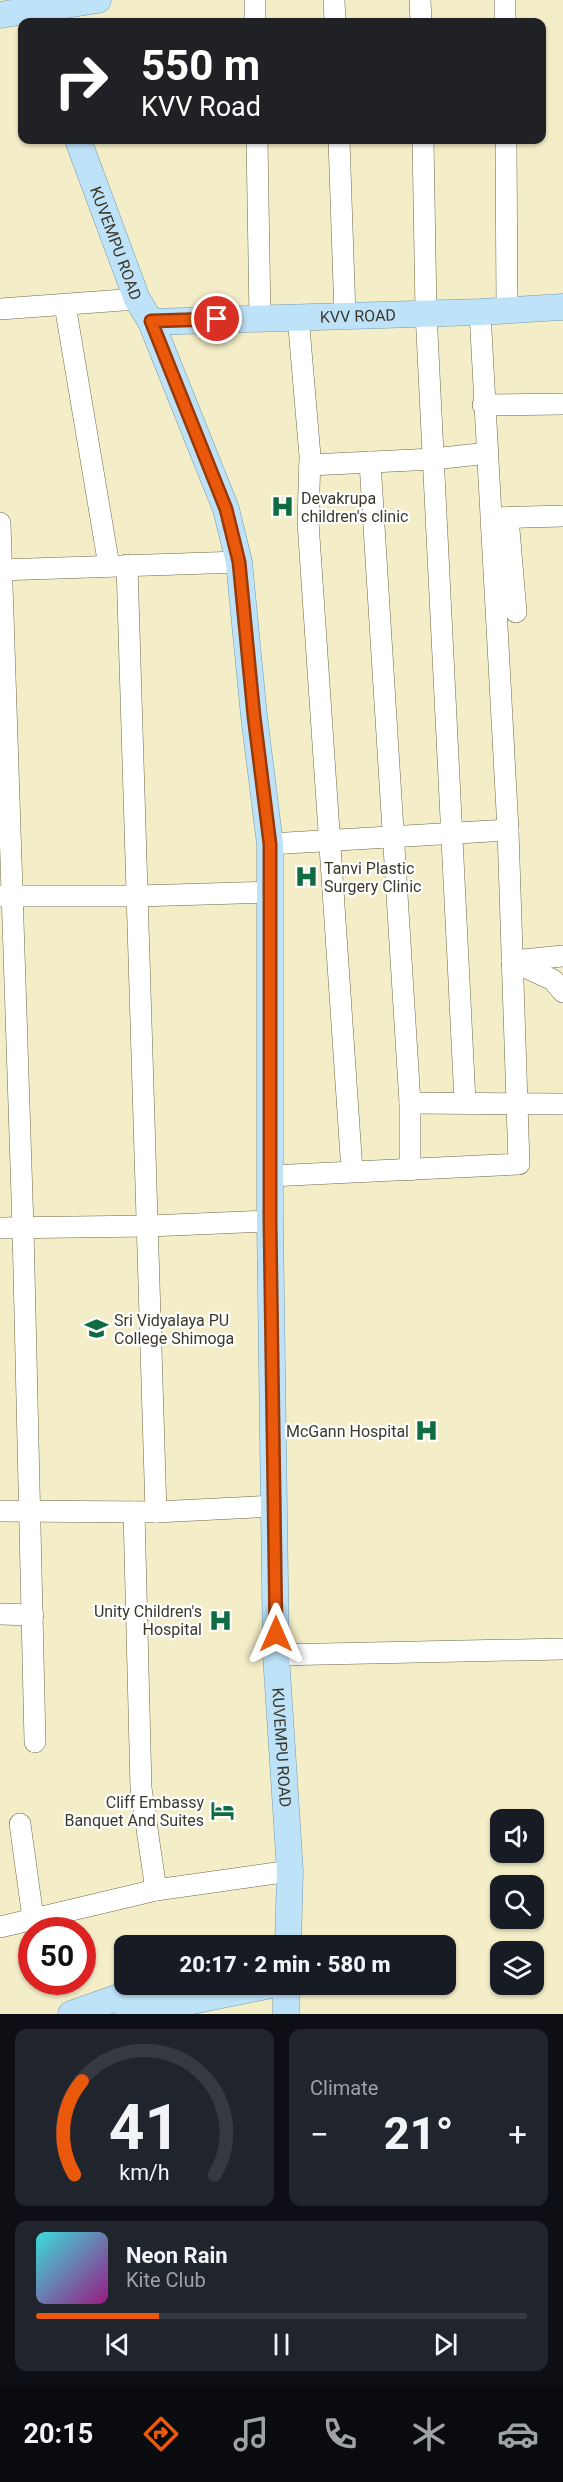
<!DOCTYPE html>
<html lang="en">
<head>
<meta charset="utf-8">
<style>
  body { margin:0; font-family:Roboto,sans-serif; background:#20242c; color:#f1f3f6; height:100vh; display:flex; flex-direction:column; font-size:22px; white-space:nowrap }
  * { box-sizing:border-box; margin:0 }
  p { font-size:20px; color:#9ea1a6 }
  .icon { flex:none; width:33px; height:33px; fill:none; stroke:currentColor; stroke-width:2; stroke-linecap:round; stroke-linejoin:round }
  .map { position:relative; height:2014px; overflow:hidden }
  .drawer { display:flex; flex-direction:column; gap:15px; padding:15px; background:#0d0f14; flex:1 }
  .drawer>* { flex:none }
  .top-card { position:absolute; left:18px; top:18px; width:528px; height:126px; border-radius:12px; box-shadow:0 2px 4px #0004; background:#202124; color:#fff; overflow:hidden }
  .tools { position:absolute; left:490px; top:1809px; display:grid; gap:12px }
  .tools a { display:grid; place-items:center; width:54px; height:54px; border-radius:12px; background:#171b24; box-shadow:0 2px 4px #0004; font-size:30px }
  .speed { position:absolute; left:18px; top:1917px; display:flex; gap:12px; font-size:30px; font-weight:700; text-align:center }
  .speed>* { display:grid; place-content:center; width:78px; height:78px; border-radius:50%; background:#171b24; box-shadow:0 2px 4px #0004; line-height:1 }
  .speed .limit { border:9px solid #d22; background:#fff; color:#111 }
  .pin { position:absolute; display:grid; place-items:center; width:51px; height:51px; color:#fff; margin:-26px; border:3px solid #fff; border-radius:50%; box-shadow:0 2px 6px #0007 }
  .me { position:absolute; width:66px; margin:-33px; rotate:0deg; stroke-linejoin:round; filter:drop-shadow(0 0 4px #0008) }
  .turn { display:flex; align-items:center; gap:21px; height:126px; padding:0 24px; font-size:27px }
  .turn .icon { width:78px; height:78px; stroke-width:2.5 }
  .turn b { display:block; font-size:42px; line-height:51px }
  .big { font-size:45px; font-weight:800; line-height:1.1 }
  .drawer .card { flex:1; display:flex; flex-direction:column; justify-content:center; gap:9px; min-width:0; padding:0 21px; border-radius:12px; background:#20242c }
  .drawer .dial { align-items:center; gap:0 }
  .dial svg { height:156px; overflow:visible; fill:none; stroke:#363941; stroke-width:7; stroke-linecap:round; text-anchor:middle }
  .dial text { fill:#f1f3f6; stroke:none }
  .song { display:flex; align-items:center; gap:18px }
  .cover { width:72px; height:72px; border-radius:9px; background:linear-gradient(135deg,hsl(180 70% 55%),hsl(310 70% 35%)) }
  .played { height:6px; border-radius:3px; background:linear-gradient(90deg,#ea580c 25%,#363941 25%) }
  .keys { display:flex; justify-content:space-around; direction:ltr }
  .heat { display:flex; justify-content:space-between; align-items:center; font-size:33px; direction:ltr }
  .drawer .tiles { flex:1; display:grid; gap:15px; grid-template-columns:1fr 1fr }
  .card:last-child { grid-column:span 2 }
  .trip { position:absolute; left:114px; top:1935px; width:342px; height:60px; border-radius:12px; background:#171b24; box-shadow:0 2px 4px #0004; font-weight:800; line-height:60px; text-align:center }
  .dock { display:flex; height:96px; justify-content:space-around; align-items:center; background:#090b0e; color:#9ea1a6 }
  .dock .icon { width:42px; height:42px }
  .dock .on { color:#ea580c }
  .dock b { font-size:27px; color:#f1f3f6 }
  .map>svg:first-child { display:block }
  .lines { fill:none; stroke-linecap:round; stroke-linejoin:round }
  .minor-casing { stroke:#6e6847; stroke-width:22 }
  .major-casing { stroke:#749aad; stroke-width:27 }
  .minor { stroke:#fff; stroke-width:21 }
  .major { stroke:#bee2f8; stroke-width:26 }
  .route-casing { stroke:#983908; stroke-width:15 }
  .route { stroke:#ea580c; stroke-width:10 }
  .labels { text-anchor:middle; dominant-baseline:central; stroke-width:4.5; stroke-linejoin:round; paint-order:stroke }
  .street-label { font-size:16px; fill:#3b382a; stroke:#fff }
  .poi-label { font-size:16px; fill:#3b382a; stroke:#fff; text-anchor:start }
</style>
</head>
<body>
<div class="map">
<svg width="563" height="2014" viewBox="0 0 563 2014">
  <rect width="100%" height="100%" fill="#f4eec8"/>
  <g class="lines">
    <defs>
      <g id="minor">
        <polyline points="255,0 255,22"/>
        <polyline points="334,0 335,22"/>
        <polyline points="420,0 421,22"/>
        <polyline points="505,0 505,22"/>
        <polyline points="257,140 260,318"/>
        <polyline points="339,140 345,315"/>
        <polyline points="423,140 426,312 465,1102"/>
        <polyline points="506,140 507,309"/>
        <polyline points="65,305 109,566"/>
        <polyline points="0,309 137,299"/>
        <polyline points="298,316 310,456 308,522 352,1171"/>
        <polyline points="483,405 563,404"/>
        <polyline points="370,462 410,1103 410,1170"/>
        <polyline points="310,465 434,459 488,453"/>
        <polyline points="494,518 563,516"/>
        <polyline points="508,518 516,612"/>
        <polyline points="0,523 23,1228 35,1742"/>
        <polyline points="127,565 156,1512"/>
        <polyline points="0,570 239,562"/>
        <polyline points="270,844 508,830"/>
        <polyline points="0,896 138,896 270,892"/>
        <polyline points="512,961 553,980 563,992"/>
        <polyline points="513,961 563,956"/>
        <polyline points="410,1103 563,1104"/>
        <polyline points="270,1176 519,1164 508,830 480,312"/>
        <polyline points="0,1228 149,1226 270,1221"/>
        <polyline points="0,1511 156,1512 275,1506"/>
        <polyline points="134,1512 141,1788 156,1890"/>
        <polyline points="0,1614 33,1615"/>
        <polyline points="276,1655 563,1649"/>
        <polyline points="20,1824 33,1918"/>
        <polyline points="0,1927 156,1890 290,1871"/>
      </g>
      <g id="major">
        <polyline points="0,15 98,0"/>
        <path id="s1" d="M 78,140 L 137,299 L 151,322 L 226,509 L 239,562 L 254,716 L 270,844 L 270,1221 L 276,1655 L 290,1871 L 288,1946"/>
        <path id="s2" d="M 151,322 L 480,312 L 563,307"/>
        <polyline points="71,2014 122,1996 174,1984"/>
        <polyline points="128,2014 276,1984"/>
        <polyline points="286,2014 286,1984"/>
      </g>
    </defs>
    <use href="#minor" class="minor-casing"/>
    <use href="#major" class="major-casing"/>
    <use href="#minor" class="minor"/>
    <use href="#major" class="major"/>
  </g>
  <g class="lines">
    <defs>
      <polyline id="route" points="217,319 151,321 226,509 239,562 254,716 270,844 270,1221 276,1634"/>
    </defs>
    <use href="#route" class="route-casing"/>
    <use href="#route" class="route"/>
  </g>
  <defs>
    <symbol id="hospital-bare" viewBox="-9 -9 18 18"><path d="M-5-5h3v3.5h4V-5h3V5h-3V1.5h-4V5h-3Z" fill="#0e6c40" stroke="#fff" stroke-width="2.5" paint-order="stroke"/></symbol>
    <symbol id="university-bare" viewBox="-9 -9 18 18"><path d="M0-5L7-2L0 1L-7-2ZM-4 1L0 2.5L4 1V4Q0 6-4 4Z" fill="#0e6c40" stroke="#fff" stroke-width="2.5" paint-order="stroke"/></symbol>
    <symbol id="hotel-bare" viewBox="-9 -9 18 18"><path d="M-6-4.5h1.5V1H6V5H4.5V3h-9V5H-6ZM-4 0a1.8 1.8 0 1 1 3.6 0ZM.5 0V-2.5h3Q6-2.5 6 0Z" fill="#0e6c40" stroke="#fff" stroke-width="2.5" paint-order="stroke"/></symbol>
  </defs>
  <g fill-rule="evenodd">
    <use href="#hospital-bare" x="266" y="490" width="33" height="33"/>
    <use href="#hospital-bare" x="290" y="860" width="33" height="33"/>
    <use href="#university-bare" x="80" y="1312" width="33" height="33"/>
    <use href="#hospital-bare" x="410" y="1414" width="33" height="33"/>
    <use href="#hospital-bare" x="204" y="1604" width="33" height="33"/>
    <use href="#hotel-bare" x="206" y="1794" width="33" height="33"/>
  </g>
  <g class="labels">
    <g class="street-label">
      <text stroke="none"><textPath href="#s1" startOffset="110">KUVEMPU ROAD</textPath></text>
      <text stroke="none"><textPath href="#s2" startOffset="207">KVV ROAD</textPath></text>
      <text stroke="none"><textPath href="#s1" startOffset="1640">KUVEMPU ROAD</textPath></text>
    </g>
    <g class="poi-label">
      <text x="301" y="498">Devakrupa<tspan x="301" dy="18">children's clinic</tspan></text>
      <text x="324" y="868">Tanvi Plastic<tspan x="324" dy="18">Surgery Clinic</tspan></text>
      <text x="114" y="1320">Sri Vidyalaya PU<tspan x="114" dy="18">College Shimoga</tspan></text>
      <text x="409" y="1431" text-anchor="end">McGann Hospital</text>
      <text x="202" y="1611" text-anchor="end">Unity Children's<tspan x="202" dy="18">Hospital</tspan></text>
      <text x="204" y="1802" text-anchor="end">Cliff Embassy<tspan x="204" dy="18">Banquet And Suites</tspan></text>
    </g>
  </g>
</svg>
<div class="tools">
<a><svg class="icon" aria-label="sound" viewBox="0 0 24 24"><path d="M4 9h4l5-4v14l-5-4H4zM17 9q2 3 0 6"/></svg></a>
<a><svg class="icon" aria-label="search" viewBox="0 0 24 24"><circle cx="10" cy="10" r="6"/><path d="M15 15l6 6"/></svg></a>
<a><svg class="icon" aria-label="layers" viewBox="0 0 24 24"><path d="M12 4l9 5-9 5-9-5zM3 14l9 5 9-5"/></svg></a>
</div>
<div class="speed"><div class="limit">50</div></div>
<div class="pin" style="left:217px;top:319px;background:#d93025"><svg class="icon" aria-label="arrive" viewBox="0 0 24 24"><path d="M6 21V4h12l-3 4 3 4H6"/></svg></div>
<svg class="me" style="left:276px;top:1634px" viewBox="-20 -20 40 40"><path d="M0-17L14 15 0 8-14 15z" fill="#ea580c" stroke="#fff" stroke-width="4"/></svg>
<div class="trip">20:17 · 2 min · 580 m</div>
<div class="top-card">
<div class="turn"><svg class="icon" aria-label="right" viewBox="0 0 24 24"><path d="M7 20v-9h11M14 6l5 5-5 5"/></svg><div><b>550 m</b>KVV Road</div></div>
</div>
</div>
<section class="drawer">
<div class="tiles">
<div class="card dial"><svg viewBox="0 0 100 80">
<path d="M14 69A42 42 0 1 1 86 69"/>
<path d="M14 69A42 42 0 0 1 18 21" stroke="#ea580c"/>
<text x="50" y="56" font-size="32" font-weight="700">41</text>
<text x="50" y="72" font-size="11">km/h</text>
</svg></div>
<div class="card"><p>Climate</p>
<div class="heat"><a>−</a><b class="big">21°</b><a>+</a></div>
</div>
<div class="card">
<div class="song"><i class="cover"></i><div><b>Neon Rain</b><p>Kite Club</p></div></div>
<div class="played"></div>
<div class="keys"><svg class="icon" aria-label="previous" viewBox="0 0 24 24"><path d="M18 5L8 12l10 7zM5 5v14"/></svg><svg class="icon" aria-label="pause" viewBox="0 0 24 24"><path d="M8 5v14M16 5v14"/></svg><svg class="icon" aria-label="next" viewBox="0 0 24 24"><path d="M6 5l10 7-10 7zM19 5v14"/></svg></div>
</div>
</div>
</section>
<nav class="dock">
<b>20:15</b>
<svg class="icon on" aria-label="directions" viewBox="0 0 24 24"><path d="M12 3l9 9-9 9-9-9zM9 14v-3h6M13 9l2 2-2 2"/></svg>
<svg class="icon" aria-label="music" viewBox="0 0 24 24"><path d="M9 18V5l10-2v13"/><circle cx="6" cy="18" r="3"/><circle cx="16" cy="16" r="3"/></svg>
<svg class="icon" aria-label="phone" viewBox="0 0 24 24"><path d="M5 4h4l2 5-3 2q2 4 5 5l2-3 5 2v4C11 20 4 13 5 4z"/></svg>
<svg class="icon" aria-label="climate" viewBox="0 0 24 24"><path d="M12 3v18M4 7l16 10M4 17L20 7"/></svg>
<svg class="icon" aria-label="car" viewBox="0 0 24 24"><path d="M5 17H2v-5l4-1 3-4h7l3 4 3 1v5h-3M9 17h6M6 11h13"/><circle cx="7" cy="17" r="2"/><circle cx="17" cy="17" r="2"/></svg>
</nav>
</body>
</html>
